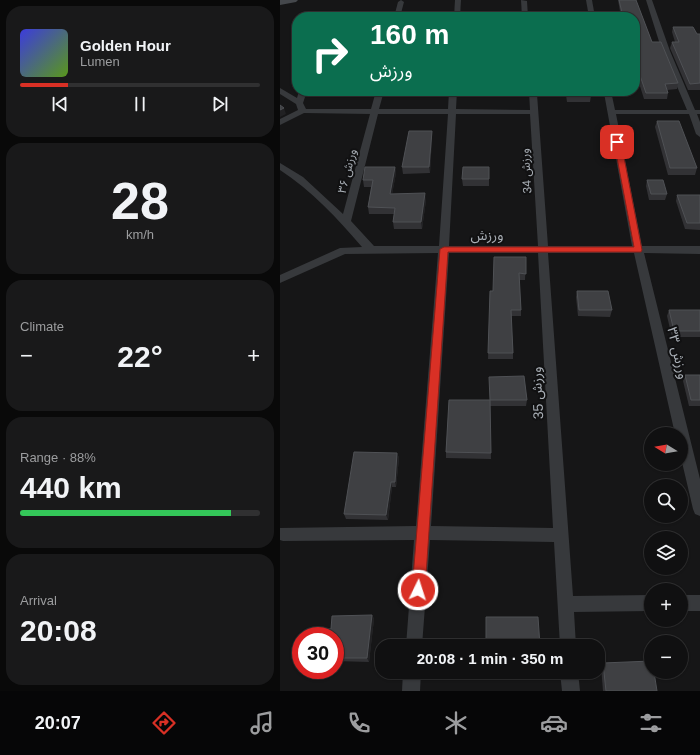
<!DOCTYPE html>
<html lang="en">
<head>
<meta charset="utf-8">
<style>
  body { margin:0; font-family:Helvetica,"Noto Sans Arabic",sans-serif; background:#19191a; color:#f1f3f6; height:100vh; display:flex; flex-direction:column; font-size:15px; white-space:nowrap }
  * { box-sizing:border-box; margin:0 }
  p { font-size:13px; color:#9c9d9f }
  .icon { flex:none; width:22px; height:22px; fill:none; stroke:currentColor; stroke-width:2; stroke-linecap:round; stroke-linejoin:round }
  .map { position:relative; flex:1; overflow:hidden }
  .drawer { display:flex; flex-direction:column; gap:6px; padding:6px; background:#090909; width:280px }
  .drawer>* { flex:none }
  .hud { position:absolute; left:12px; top:12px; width:348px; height:84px; border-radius:16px; box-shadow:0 1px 3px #0004,0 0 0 1px #303031; background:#0b6e4f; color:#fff; overflow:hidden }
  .needle { width:26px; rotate:281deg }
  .tools { position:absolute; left:364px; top:427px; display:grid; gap:8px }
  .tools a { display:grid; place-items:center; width:44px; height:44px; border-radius:50%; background:#101011; box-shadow:0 1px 3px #0004,0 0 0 1px #303031; font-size:20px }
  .speed { position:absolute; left:12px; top:627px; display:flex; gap:8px; font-size:20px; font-weight:700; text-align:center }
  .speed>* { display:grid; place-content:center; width:52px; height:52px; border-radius:50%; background:#101011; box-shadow:0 1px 3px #0004,0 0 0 1px #303031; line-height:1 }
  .speed .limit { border:6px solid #d22; background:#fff; color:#111 }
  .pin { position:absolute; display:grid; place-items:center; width:34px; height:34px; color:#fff; margin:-17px; border-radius:8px; box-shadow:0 2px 6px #0006 }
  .me { position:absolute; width:44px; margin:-22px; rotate:4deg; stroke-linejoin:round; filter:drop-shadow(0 0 3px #0008) }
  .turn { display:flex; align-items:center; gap:14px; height:84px; padding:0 12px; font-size:18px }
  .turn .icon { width:52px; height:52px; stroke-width:2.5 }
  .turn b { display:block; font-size:28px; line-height:34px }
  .big { font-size:30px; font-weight:600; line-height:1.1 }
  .drawer .widget { flex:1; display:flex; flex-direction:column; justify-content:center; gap:6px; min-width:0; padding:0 14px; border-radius:16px; background:#19191a }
  .drawer .dial { align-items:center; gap:0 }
  .dial b { font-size:52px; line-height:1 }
  .song { display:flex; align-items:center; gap:12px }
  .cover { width:48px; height:48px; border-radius:6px; background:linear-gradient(135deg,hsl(240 70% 55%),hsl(90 70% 35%)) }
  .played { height:4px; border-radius:2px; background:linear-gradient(90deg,#d93025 20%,#303031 20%) }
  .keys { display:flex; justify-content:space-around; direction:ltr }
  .heat { display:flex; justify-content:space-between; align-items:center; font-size:22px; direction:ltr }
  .charge { height:6px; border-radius:3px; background:linear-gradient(90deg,#34c759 88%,#303031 0) }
  .trip { position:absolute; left:95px; top:639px; width:230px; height:40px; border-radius:16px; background:#101011; box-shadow:0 1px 3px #0004,0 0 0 1px #303031; font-weight:600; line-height:40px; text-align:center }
  .menu { display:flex; height:64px; justify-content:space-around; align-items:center; background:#060607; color:#9c9d9f }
  .menu .icon { width:28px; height:28px }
  .menu .on { color:#d93025 }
  .menu b { font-size:18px; color:#f1f3f6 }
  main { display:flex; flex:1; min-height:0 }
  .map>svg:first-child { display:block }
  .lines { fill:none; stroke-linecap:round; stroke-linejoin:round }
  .street { fill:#37393c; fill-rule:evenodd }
  .secondary { fill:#45484c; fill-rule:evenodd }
  .wall { fill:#323235 }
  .shaded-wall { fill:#212123 }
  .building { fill:#3f4043; stroke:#4f5155 }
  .route { fill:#d93025; stroke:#8d1f18 }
  .labels { text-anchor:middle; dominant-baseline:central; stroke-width:4; stroke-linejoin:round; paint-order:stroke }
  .far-street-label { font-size:12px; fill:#a9afb6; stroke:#111112 }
  .street-label { font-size:14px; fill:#a9afb6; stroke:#111112 }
</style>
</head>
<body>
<main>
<section class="drawer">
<div class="widget">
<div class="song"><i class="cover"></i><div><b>Golden Hour</b><p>Lumen</p></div></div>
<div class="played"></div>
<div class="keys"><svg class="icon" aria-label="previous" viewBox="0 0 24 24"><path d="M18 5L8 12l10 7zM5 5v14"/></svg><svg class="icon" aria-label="pause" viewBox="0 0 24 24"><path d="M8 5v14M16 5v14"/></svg><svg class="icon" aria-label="next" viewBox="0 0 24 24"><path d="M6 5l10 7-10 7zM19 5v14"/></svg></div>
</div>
<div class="widget dial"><b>28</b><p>km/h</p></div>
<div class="widget"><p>Climate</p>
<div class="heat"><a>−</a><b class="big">22°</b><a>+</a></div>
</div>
<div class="widget"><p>Range · 88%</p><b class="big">440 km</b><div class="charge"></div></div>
<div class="widget"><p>Arrival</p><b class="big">20:08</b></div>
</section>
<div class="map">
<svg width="420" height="691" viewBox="0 0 420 691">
  <rect width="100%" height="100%" fill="#161617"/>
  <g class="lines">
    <g class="street">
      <polygon points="121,0 124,2 120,17 114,17 118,2"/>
      <polygon points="175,0 181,0 180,17 174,17"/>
      <polygon points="241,0 247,1 248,17 242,17"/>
      <polygon points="306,0 312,0 315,17 309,17"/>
      <path d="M 366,0 L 372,0 L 390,51 L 415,110 L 420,110 L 420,114 L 417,114 L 420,122 L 420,137 L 416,134 L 409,114 L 336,114 L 362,246 L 420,246 L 420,254 L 364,253 L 420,479 L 420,516 L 415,514 L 413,509 L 401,458 L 401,434 L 395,434 L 354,253 L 268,253 L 293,596 L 371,595 L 371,611 L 294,612 L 296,646 L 280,646 L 274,542 L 150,540 L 142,646 L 126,646 L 134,540 L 3,541 L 0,540 L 0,528 L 136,526 L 158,253 L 65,254 L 0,283 L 0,275 L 60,248 L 82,247 C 58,219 31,190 0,170 L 0,163 L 23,177 L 63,214 L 90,114 L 24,113 L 0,125 L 0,119 L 18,110 L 16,104 L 0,94 L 0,88 L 17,98 L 19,91 L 27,91 L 23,103 L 26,109 L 91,109 L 96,91 L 104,91 L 99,109 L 168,109 L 169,91 L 177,91 L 176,109 L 250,110 L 249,91 L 331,91 L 335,110 L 407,110 L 382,51 ZM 324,93 L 352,246 L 268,246 L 257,94 ZM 98,114 L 168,114 L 159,246 L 94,246 L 71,221 ZM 176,114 L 250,114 L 258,246 L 169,246 ZM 169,253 L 258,253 L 273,528 L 151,526 Z"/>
      <polygon points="53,11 56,13 55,17 49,17 51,12"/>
      <rect x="401" y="595" width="19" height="16"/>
      <polygon points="123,672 141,672 140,691 122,691"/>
      <polygon points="280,672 298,672 300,691 282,691"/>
    </g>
    <polygon class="secondary" points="0,0 18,0 16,2 0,5"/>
  </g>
  <g class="wall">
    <polygon points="338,0 356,0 372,42 398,83 397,89 387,90 388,93 387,99 364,99 355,70 355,17 341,17"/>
    <polygon points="393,27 417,34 420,34 420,90 408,90 390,48 392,42 395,42 392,32"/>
    <polygon points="286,91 310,91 311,96 310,102 287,102 286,95"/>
    <polygon points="377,121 417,168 415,175 388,175 375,127"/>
    <polygon points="152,131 152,137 150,173 123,174 122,167"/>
    <polygon points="115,167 116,173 112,194 146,200 142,229 114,229 113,222 114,214 89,214 88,207 91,187 84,187 83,180"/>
    <polygon points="209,167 209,186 183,186 182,179"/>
    <polygon points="367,180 387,194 385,200 369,200 366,186"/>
    <polygon points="397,195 420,195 420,230 405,229 396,201"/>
    <polygon points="246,257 245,280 239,280 241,310 241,316 231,316 233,353 233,359 208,359 210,291 213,291"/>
    <polygon points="297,291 332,310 330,317 298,316 296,297"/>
    <polygon points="389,310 420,310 420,337 392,337 387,316"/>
    <polygon points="405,375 420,375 420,406 409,406 403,381"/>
    <polygon points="169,400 247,400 246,406 210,406 211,459 166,458 166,452"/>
    <polygon points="117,453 119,458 116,487 112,487 108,520 66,519 64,514"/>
    <polygon points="92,615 94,619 89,662 55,661 55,636 51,629"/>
    <polygon points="323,663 377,691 323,691 321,666"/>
  </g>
  <g class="shaded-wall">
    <polygon points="4,108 6,114 0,117 0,110"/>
    <polygon points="152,131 152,137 150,173 149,167"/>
    <polygon points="115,167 116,173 111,200 110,194"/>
    <polygon points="145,193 146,200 142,229 141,222"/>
    <polygon points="117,453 119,458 116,487 115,482"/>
    <polygon points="111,482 112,487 108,520 106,515"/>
    <polygon points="92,615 94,619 89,662 87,658"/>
  </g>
  <g class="building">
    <polygon points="339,0 356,0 372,42 381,42 398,83 385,84 388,93 366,93 355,61 355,17 343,17"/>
    <polygon points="212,12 232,12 233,17 212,17"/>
    <polygon points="393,27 413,27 417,34 420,34 420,83 410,84 392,42 399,42"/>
    <polygon points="287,91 310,91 311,96 287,96"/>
    <polygon points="0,105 4,108 0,110"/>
    <polygon points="377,121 399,121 417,168 390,168"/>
    <polygon points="129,131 152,131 149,167 122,167"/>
    <polygon points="85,167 115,167 110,194 145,193 141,222 113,222 115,208 88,207 93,180 83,180"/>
    <polygon points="183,167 209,167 209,179 182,179"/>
    <polygon points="367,180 383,180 387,194 371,194"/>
    <polygon points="397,195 420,195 420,223 407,223"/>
    <polygon points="214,257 246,257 246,274 239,273 241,310 231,310 233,353 208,353 210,291 213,291"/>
    <polygon points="297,291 328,291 332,310 299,310"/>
    <polygon points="389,310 420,310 420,331 394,331"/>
    <polygon points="405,375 420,375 420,400 411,400"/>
    <polygon points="244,376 247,400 210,400 209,377"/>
    <polygon points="169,400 210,400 211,453 166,452"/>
    <polygon points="74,452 117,453 115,482 111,482 106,515 64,514"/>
    <polygon points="92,615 87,658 55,658 55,636 45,636 46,629 51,629 52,616"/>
    <polygon points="206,617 258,617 260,646 206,646"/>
    <polygon points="371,661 371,672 374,672 377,691 326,691 323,663"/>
  </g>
  <polygon class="route" points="335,141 341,142 362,250 361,252 168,252 145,590 143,594 138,596 134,594 132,590 160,249 164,247 354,247 334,142"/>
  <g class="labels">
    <g class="far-street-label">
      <text transform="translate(67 171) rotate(-76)">ورزش ۳۶</text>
      <text transform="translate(246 171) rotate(-94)">ورزش 34</text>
    </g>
    <g class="street-label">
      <text x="207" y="235">ورزش</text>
      <text transform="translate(398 353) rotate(77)">ورزش ۳۳</text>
      <text transform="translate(257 393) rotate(-93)">ورزش 35</text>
    </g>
  </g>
</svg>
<div class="tools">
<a><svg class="needle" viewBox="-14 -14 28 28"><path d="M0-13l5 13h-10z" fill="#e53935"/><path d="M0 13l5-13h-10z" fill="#9c9d9f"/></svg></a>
<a><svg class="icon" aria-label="search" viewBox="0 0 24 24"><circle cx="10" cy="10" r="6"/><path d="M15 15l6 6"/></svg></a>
<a><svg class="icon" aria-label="layers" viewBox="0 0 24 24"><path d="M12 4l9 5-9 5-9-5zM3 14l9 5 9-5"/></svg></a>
<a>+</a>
<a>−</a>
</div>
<div class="speed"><div class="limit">30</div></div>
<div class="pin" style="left:337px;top:142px;background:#d93025"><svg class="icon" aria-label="arrive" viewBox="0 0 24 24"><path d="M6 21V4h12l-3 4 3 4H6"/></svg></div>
<svg class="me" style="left:138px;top:590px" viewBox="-20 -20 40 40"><circle r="17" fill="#d93025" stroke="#fff" stroke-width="3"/><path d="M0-11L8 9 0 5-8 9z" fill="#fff"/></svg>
<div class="trip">20:08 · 1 min · 350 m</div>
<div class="hud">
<div class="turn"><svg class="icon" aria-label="right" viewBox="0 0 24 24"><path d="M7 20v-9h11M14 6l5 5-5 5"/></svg><div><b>160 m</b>ورزش</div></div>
</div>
</div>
</main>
<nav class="menu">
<b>20:07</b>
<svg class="icon on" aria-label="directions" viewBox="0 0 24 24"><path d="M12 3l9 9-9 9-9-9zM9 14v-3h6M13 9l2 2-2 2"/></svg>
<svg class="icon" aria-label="music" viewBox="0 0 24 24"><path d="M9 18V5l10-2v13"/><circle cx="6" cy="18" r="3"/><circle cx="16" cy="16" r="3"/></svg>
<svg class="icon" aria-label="phone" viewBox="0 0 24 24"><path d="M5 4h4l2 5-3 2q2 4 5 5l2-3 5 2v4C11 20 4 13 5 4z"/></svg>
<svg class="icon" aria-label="climate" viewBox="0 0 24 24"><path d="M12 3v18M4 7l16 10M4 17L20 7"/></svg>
<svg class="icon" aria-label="car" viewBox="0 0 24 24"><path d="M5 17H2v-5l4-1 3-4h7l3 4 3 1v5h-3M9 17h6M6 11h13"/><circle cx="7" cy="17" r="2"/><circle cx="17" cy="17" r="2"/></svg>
<svg class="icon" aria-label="filters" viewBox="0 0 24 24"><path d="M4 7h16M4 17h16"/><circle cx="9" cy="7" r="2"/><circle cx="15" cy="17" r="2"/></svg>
</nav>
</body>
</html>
